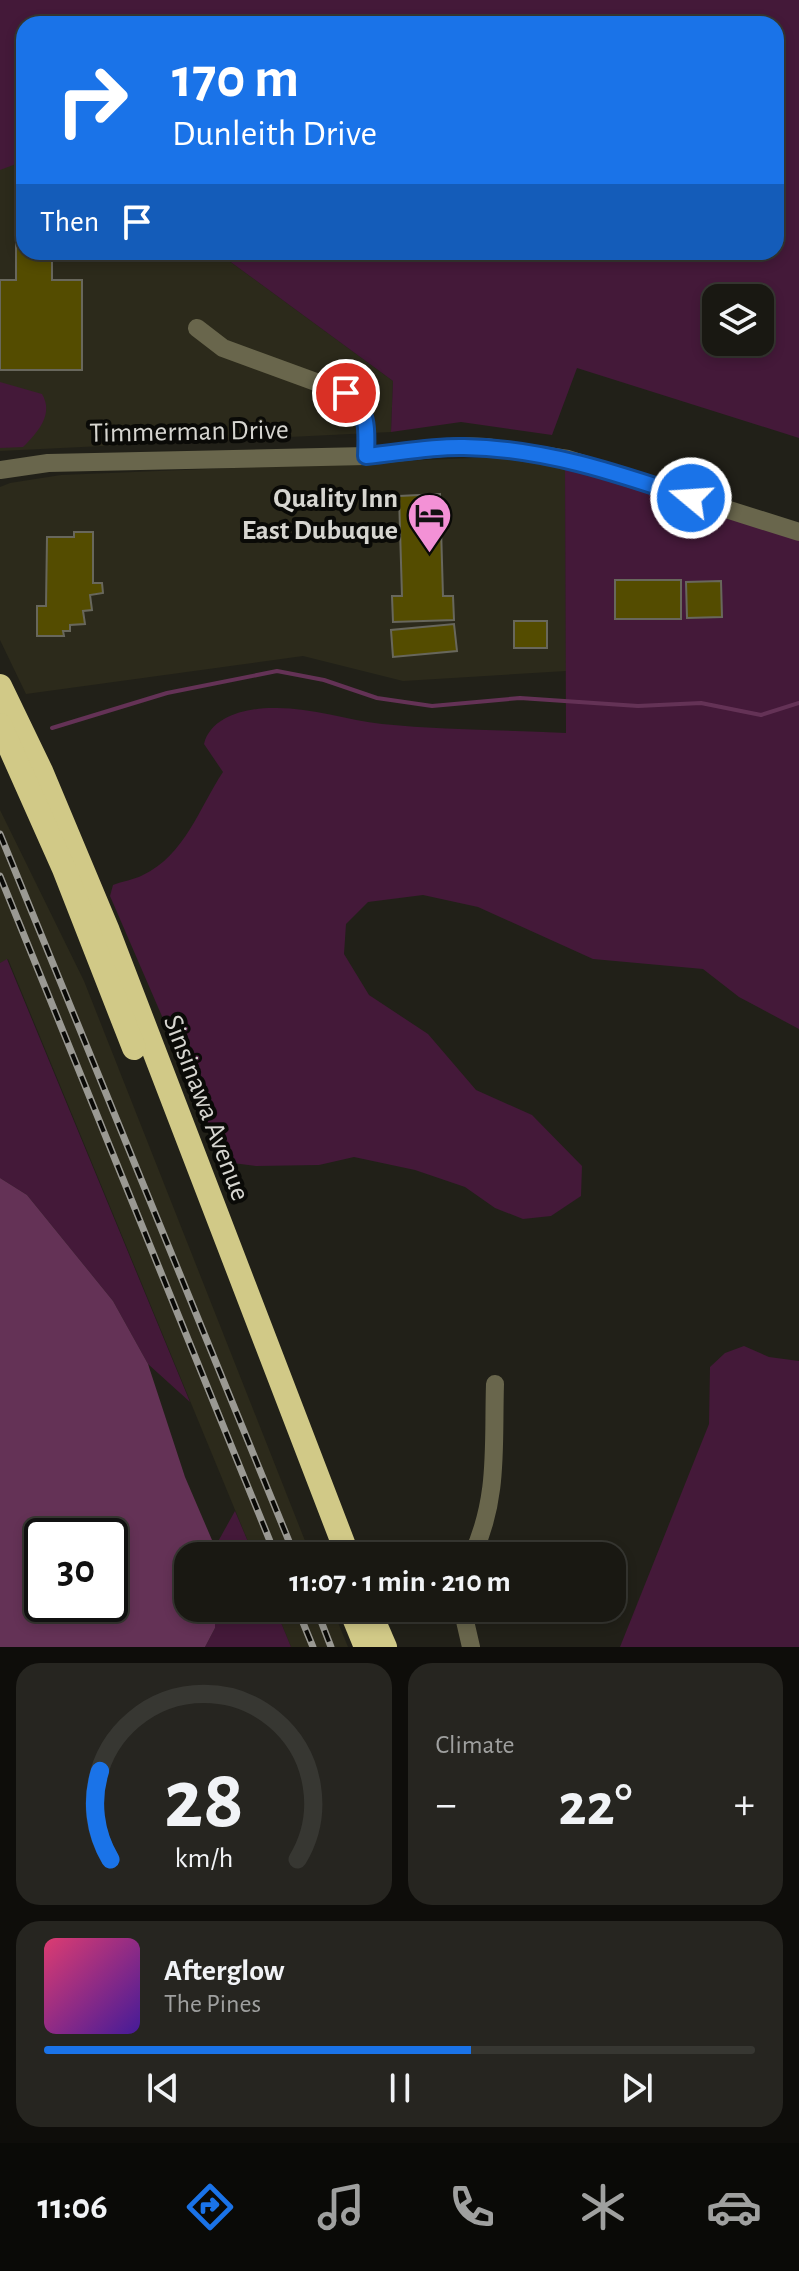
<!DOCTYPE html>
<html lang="en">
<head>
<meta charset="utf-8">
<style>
  body { margin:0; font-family:"Alegreya Sans",sans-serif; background:#262520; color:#f1f3f6; height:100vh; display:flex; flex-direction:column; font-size:30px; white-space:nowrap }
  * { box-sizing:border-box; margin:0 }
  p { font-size:26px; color:#9fa09f }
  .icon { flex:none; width:44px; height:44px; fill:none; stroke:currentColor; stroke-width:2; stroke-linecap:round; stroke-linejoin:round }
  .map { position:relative; height:1647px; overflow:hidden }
  .panel { display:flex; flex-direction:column; gap:16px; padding:16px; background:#0e0d0a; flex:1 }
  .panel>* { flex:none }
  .banner { position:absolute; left:16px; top:16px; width:768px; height:244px; border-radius:24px; box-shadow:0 4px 12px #0003,0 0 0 2px #373732; background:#1a73e8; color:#fff; overflow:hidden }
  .tools { position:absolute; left:702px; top:284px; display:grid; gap:16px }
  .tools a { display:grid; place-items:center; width:72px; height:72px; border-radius:16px; background:#191812; box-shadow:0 4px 12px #0003,0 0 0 2px #373732; font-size:40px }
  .speed { position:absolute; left:24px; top:1518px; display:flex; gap:16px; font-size:40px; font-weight:700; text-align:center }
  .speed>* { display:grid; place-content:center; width:104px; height:104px; border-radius:50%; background:#191812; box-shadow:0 4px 12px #0003,0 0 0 2px #373732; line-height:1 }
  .speed .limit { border:4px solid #111; border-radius:12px; background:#fff; color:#111 }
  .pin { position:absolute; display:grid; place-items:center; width:68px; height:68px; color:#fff; margin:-34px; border:4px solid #fff; border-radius:50%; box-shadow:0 2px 8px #0007 }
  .me { position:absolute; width:88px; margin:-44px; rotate:288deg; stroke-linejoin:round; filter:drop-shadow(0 0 6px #0008) }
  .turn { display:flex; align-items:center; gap:28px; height:168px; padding:0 24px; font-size:36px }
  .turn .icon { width:104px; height:104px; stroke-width:2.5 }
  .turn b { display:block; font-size:56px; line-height:68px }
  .then { display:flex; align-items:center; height:76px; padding:0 24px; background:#0003; gap:16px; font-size:30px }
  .big { font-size:60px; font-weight:700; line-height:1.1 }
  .panel .card { flex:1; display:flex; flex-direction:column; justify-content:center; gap:12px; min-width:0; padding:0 28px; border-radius:24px; background:#262520 }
  .panel .dial { align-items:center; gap:0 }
  .dial svg { height:208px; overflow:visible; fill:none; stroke:#373732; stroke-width:7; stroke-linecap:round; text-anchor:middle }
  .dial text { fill:#f1f3f6; stroke:none }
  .song { display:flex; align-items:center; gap:24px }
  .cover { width:96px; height:96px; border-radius:12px; background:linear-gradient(135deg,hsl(340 70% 55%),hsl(260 70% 35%)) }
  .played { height:8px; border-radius:4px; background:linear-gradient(90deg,#1a73e8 60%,#373732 60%) }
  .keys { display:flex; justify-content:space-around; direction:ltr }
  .heat { display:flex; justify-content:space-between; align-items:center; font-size:44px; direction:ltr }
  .panel .tiles { flex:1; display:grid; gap:16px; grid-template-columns:1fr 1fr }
  .card:last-child { grid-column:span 2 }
  .trip { position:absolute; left:174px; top:1542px; width:452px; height:80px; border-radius:24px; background:#191812; box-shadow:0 4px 12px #0003,0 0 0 2px #373732; font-weight:700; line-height:80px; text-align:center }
  .tabs { display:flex; height:128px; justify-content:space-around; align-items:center; background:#0a0a07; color:#9fa09f }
  .tabs .icon { width:56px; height:56px }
  .tabs .selected { color:#1a73e8 }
  .tabs b { font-size:36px; color:#f1f3f6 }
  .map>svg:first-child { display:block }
  .built { fill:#2c2a1b }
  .green { fill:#441939; fill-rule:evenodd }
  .water { fill:#643256; fill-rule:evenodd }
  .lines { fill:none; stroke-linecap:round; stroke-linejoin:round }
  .stream { stroke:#643256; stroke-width:4 }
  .building { fill:#544c00; stroke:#68675c; stroke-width:2 }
  .minor { stroke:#69664c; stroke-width:18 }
  .highway { stroke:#d1c987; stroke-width:24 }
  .rail-casing { stroke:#9a9993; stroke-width:7 }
  .rail { stroke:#0a0a07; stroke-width:4; stroke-dasharray:12; stroke-linecap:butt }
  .route-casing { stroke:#114b97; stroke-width:20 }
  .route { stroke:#1a73e8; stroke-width:14 }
  .labels { text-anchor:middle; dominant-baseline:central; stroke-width:8; stroke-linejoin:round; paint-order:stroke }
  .street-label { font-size:28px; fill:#d6d5d0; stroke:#0a0a07 }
  .poi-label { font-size:28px; font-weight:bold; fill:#d6d5d0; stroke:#0a0a07; text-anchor:end }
</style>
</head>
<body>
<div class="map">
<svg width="799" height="1647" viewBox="0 0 799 1647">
  <rect width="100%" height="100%" fill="#212018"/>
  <g class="built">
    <polygon points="24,152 24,252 217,252 393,381 391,432 0,451 0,160"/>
    <polygon points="497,457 565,464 566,671 403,681 303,656 26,694 0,640 0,487 10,483 61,475"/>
    <polygon points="0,810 84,981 311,1556 254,1556 8,959 0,963"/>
    <polygon points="275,1608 332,1608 348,1647 291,1647"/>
  </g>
  <g class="green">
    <path d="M 0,0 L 799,0 L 799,438 L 577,368 L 552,435 L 461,422 L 391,432 L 393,381 L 217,252 L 776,252 L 776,24 L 24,24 L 24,161 L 0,170 ZM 716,298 L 760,298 L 760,342 L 716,342 Z"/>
    <path d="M 0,382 L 42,394 C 54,414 38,432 23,447 L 0,448 Z"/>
    <path d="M 565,464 L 799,537 L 799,1029 L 739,997 L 703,969 L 593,959 L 478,907 L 423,895 L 368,902 L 346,924 L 344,954 L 369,995 L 428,1034 L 476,1090 L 532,1115 L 582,1166 L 581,1196 L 551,1216 L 523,1219 L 495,1208 L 465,1187 L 415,1170 L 354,1157 L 319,1165 L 256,1166 L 225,1162 L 110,896 L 113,885 C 122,881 134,880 143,875 C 185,855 199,808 223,772 L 204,744 C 211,716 247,708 273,708 C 309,707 347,720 382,724 C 443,730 505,730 566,733 Z"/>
    <polygon points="7,959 190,1402 148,1364 113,1301 27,1195 0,1178 0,963"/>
    <polygon points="744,1346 769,1357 799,1361 799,1647 620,1647 709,1424 710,1367 725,1353"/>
    <polygon points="235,1511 254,1556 215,1556 215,1547"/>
    <polygon points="215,1608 275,1608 291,1647 205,1647 215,1628"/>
  </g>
  <path class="water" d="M 0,1178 L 27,1195 L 113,1301 L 148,1364 L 185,1477 L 215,1547 L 215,1556 L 188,1556 L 188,1608 L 215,1608 L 215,1628 L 205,1647 L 0,1647 ZM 42,1536 L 110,1536 L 110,1604 L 42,1604 Z"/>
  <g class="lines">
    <polyline class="stream" points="52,728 167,693 277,671 324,680 377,698 432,706 520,698 638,706 701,703 761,715 799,703"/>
  </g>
  <g class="building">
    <polygon points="16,236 24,236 24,252 52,252 52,280 82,280 82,370 0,370 0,280 16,280"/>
    <polygon points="440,494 443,596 453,596 454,620 393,622 392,596 402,596 399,496"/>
    <polygon points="74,532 93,532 93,583 102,583 103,593 90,595 92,610 83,611 85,624 70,625 70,631 63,631 64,636 37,636 37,606 46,606 47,537 74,537"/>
    <rect x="615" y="580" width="66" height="39"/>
    <polygon points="721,581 722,617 687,618 686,582"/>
    <rect x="514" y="621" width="33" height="27"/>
    <polygon points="454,624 457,651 393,657 391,630"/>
  </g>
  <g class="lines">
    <g class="minor">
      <path d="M 197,328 L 223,348 L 346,393 C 368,411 367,429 366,456"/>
      <polyline points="0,470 48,463 366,456 460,446 486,447 568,459 799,532"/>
      <path d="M 472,1556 C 499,1498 493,1446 495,1384"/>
      <polyline points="462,1608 471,1647"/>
    </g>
    <g class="highway">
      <polyline points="0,686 41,771 108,931 348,1556"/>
      <polyline points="0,725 64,869 134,1048"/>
      <polyline points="350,1608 366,1647"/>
      <polyline points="368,1608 385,1647"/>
    </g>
    <defs>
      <g id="rail">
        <polyline points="0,834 295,1556"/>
        <polyline points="0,876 276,1556"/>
        <polyline points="297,1608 313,1647"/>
        <polyline points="316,1608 331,1647"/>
      </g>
    </defs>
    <use href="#rail" class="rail-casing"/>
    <use href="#rail" class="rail"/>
  </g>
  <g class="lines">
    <defs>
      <path id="route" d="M 346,393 C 369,410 367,430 366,456 C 398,453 432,446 464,447 C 543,448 617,473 691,498"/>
    </defs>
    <use href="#route" class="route-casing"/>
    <use href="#route" class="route"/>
  </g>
  <defs>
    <symbol id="hotel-pin" viewBox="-11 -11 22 30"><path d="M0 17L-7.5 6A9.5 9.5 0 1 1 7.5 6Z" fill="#f391d6" stroke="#0a0a07"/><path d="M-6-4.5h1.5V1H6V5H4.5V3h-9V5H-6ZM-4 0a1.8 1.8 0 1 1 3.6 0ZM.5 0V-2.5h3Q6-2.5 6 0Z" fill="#111"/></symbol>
  </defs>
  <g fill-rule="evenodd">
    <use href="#hotel-pin" x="404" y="490" width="51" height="69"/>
  </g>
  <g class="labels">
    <g class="street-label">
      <text transform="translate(189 432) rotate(-1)">Timmerman Drive</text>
      <text transform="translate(206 1108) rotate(69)">Sinsinawa Avenue</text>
    </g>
    <g class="poi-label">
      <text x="398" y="499">Quality Inn<tspan x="398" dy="32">East Dubuque</tspan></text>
    </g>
  </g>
</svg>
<div class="tools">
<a><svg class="icon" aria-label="layers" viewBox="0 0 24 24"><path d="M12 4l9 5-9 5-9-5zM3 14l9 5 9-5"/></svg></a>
</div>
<div class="speed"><div class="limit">30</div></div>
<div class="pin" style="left:346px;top:393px;background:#d93025"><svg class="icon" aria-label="arrive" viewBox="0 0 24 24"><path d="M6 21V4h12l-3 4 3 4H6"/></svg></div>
<svg class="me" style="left:691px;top:498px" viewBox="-20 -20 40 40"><circle r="17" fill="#1a73e8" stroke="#fff" stroke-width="3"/><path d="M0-11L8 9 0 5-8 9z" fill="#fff"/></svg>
<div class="trip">11:07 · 1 min · 210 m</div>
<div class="banner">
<div class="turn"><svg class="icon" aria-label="right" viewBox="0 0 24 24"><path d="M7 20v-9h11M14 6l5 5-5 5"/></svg><div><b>170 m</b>Dunleith Drive</div></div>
<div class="then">Then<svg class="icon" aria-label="arrive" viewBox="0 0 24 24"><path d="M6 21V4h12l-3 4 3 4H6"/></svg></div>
</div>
</div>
<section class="panel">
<div class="tiles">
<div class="card dial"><svg viewBox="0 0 100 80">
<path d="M14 69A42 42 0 1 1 86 69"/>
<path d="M14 69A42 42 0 0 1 10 35" stroke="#1a73e8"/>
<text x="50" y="56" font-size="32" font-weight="700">28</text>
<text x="50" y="72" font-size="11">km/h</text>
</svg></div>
<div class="card"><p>Climate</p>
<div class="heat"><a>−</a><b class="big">22°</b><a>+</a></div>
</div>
<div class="card">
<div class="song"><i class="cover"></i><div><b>Afterglow</b><p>The Pines</p></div></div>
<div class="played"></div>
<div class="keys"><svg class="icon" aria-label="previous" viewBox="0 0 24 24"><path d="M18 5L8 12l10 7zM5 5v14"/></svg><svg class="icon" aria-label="pause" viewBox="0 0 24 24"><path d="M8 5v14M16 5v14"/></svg><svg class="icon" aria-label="next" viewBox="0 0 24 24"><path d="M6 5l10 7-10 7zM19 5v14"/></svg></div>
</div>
</div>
</section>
<nav class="tabs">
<b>11:06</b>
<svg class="icon selected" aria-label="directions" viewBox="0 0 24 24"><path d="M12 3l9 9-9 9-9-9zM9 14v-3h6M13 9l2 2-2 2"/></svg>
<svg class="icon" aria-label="music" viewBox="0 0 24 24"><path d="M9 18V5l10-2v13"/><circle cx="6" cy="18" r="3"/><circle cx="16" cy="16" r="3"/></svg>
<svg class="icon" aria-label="phone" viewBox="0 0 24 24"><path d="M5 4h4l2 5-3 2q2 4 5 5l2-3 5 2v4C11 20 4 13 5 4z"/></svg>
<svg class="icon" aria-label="climate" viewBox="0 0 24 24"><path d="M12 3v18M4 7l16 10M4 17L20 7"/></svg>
<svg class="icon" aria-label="car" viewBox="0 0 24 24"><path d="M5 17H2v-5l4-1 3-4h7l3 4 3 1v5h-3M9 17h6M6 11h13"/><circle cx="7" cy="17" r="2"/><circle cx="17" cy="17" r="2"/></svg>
</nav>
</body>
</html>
